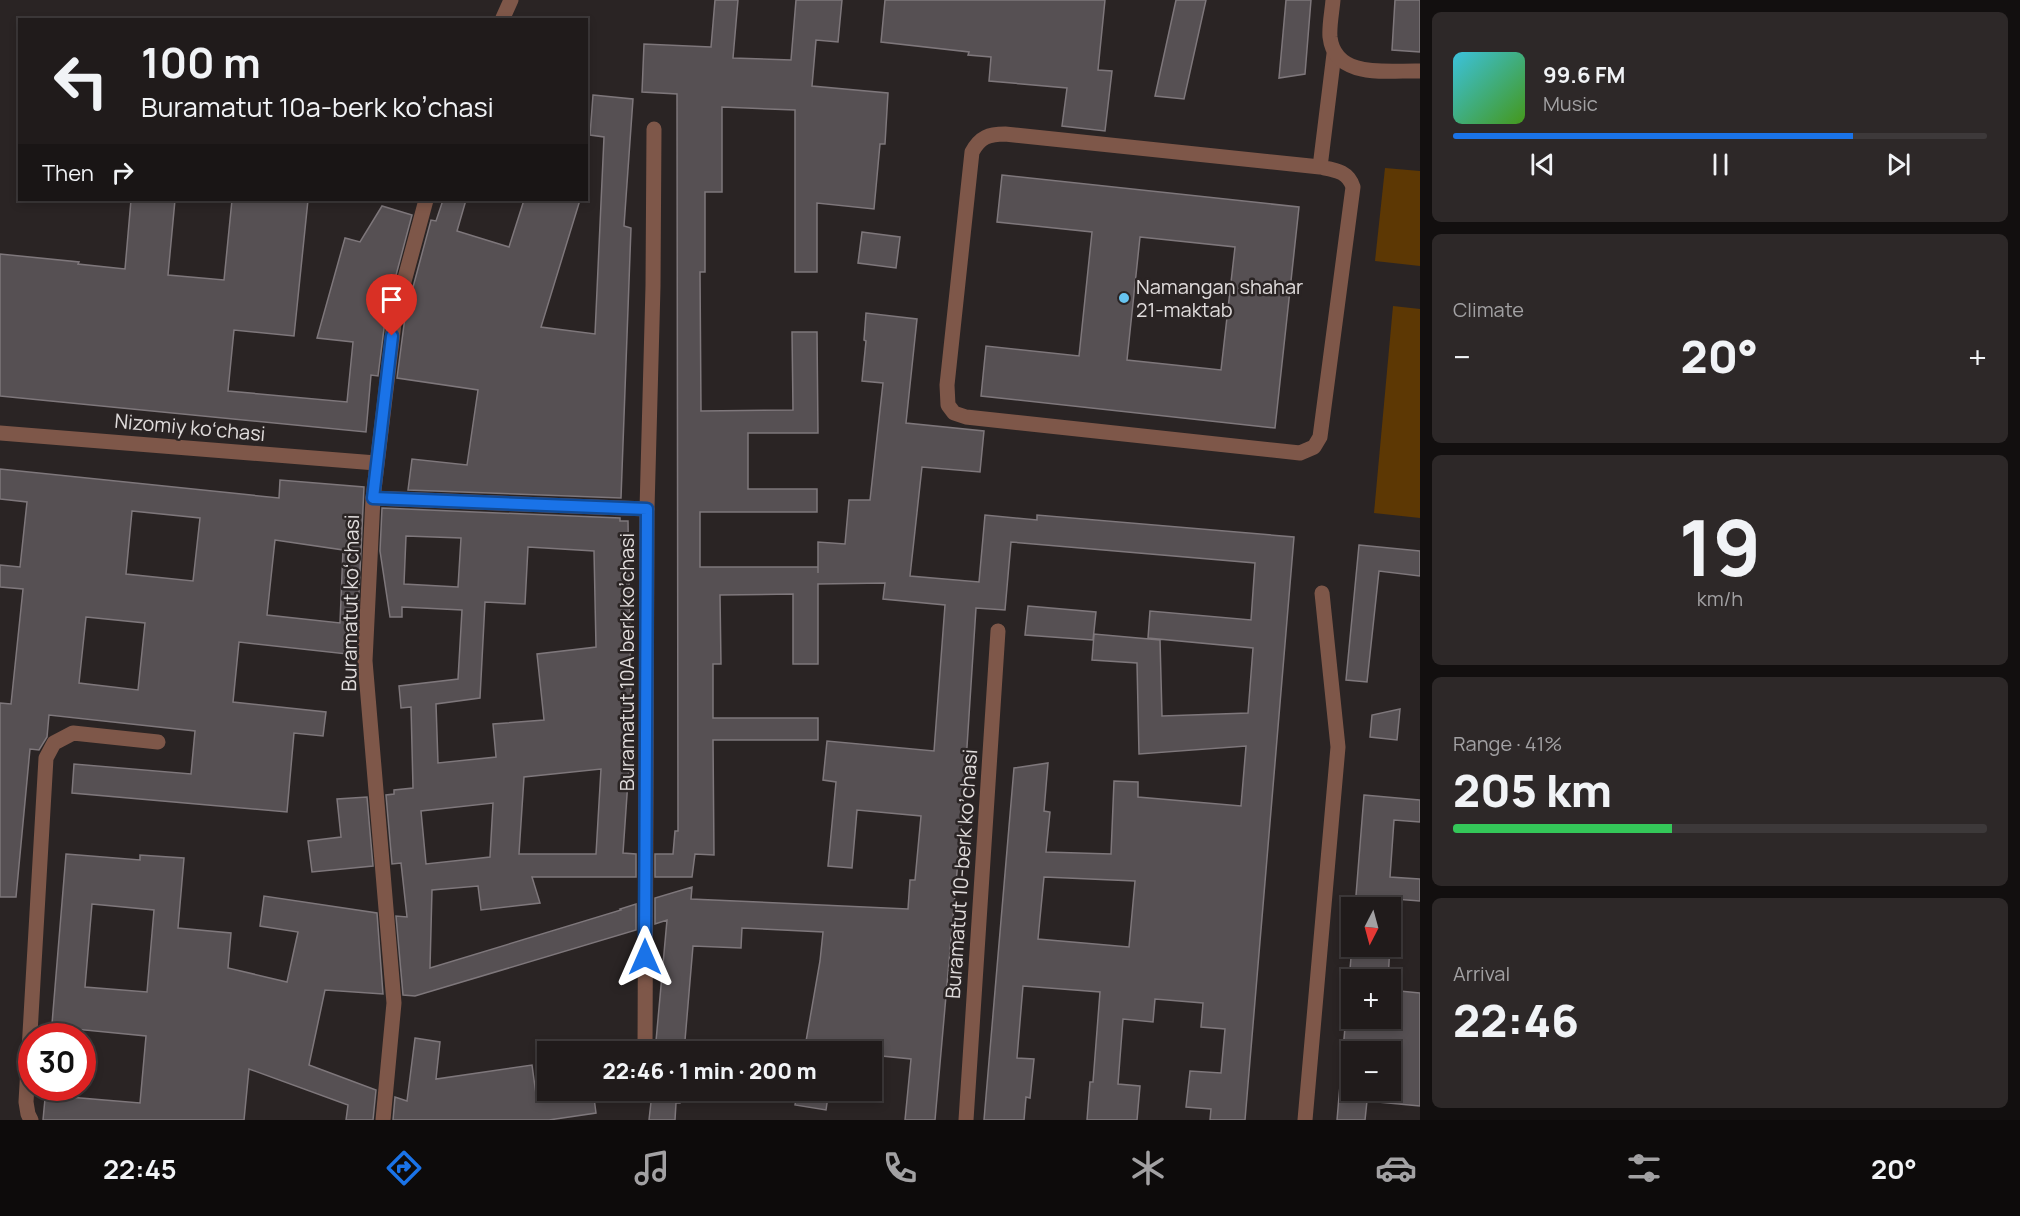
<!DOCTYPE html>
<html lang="en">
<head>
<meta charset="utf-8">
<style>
  body { margin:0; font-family:Manrope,sans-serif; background:#2d2828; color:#f1f3f6; height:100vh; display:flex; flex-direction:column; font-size:22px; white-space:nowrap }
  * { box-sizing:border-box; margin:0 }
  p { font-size:20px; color:#a2a1a3 }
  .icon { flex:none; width:33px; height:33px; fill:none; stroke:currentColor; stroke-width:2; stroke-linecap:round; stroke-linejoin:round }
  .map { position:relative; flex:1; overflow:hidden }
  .side { display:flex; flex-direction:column; gap:12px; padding:12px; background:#120f0f; width:600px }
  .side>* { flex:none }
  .hud { position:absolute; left:18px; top:18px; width:570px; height:183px; border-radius:0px; box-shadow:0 3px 9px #0003,0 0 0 2px #3d393a; background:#201b1b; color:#f1f3f6; overflow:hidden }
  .needle { width:39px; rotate:186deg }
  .tools { position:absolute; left:1341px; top:897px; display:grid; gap:12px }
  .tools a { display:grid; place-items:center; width:60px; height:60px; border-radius:0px; background:#201b1b; box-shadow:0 3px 9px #0003,0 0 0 2px #3d393a; font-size:30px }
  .speed { position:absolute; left:18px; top:1023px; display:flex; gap:12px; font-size:30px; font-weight:700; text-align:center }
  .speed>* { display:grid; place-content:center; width:78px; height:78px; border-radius:50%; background:#201b1b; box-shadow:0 3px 9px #0003,0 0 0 2px #3d393a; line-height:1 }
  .speed .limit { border:9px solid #d22; background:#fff; color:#111 }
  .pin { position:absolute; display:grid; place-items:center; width:51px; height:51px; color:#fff; margin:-62px -26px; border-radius:50% 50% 50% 0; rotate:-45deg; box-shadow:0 0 6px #0007 }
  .pin .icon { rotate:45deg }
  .me { position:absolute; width:66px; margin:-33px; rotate:0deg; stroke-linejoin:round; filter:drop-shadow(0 0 4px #0008) }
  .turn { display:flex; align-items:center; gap:21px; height:126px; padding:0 24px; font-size:27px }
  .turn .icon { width:78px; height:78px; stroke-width:2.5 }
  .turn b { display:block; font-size:42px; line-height:51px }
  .then { display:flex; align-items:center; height:57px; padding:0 24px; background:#0003; gap:12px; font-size:22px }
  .big { font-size:45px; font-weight:800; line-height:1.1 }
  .side .card { flex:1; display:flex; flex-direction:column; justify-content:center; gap:9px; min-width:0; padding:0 21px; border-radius:9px; background:#2d2828 }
  .side .dial { align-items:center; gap:0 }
  .dial b { font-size:78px; line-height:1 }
  .song { display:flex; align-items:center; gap:18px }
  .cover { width:72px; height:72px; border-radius:9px; background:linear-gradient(135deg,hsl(190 70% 55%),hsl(100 70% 35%)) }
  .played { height:6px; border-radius:3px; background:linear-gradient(90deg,#1a73e8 75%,#3d393a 75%) }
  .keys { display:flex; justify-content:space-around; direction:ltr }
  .heat { display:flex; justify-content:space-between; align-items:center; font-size:33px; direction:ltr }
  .charge { height:9px; border-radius:4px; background:linear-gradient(90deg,#34c759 41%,#3d393a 0) }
  .trip { position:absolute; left:537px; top:1041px; width:345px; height:60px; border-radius:0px; background:#201b1b; box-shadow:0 3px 9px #0003,0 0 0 2px #3d393a; font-weight:800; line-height:60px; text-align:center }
  .tab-bar { display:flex; height:96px; justify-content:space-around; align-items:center; background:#0d0b0b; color:#a2a1a3 }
  .tab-bar .icon { width:42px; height:42px }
  .tab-bar .active { color:#1a73e8 }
  .tab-bar b { font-size:27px; color:#f1f3f6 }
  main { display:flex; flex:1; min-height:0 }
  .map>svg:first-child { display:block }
  .green { fill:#5d3804 }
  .building { fill:#565053; stroke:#7e777b; stroke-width:1.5; fill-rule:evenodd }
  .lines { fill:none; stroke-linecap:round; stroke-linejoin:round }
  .service { stroke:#7e5749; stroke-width:15 }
  .minor { stroke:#7e5749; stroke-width:15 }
  .route-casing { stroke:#114b97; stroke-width:15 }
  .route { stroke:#1a73e8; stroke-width:10 }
  .poi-dot { fill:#67c4f0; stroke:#2a2424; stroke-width:2 }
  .labels { text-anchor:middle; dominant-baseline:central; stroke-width:5; stroke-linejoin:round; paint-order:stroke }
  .poi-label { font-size:20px; fill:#e0dcdc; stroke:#2a2424; text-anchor:start }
  .street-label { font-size:20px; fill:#e0dcdc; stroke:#2a2424 }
</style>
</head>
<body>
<main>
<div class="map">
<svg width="1420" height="1120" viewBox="0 0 1420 1120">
  <rect width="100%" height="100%" fill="#2a2424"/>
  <g class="green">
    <polygon points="1385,168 1420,171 1420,266 1375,261"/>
    <polygon points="1393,306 1420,309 1420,518 1374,513"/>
  </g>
  <g class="building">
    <path d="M 715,0 L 738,0 L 733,58 L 791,60 L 796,0 L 842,0 L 838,42 L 816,40 L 812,86 L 888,93 L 885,144 L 880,144 L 874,209 L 817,203 L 817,272 L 795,272 L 795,110 L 722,107 L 722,192 L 705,192 L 705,272 L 700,272 L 701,411 L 793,410 L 792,332 L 817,332 L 818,433 L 748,433 L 748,489 L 817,489 L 817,512 L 700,512 L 700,567 L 818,567 L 818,573 L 818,542 L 845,544 L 849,500 L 870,500 L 883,383 L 862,381 L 866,341 L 864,340 L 866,313 L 917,319 L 906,423 L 984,431 L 980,472 L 922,467 L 910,576 L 979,582 L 985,515 L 1037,520 L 1037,515 L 1294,537 L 1245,1120 L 1210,1120 L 1211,1109 L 1186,1107 L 1190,1071 L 1221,1073 L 1225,1029 L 1201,1027 L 1203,1003 L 1155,999 L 1153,1022 L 1123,1019 L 1118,1084 L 1140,1086 L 1137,1120 L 1087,1120 L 1090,1082 L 1093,1082 L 1100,992 L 1023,986 L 1017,1058 L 1034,1059 L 1030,1098 L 1026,1097 L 1024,1120 L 984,1120 L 1014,768 L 1048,763 L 1044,811 L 1050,812 L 1046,852 L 1111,854 L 1114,781 L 1138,782 L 1138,797 L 1241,806 L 1246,746 L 1139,754 L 1137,663 L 1092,660 L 1094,634 L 1160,640 L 1162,716 L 1248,713 L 1253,648 L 1148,638 L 1150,611 L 1251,620 L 1255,563 L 1011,542 L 1005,610 L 976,608 L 964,793 L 935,1120 L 905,1120 L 911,1059 L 872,1055 L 872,1052 L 778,1052 L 779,1042 L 805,1047 L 820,961 L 823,932 L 742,928 L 741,948 L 693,946 L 684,1052 L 655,1052 L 667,920 L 655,924 L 655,898 L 692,887 L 691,899 L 908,909 L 910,880 L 915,880 L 921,816 L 857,810 L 852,868 L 828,866 L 836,782 L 823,780 L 827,741 L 934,751 L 945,605 L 883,599 L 885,583 L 818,584 L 818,664 L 793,664 L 793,594 L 720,595 L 721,664 L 713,664 L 713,718 L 818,718 L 818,740 L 713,740 L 714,855 L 695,854 L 692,877 L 655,877 L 655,854 L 673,854 L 675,831 L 678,831 L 677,94 L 642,92 L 644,44 L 711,47 ZM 1044,877 L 1135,881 L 1129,947 L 1038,939 Z"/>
    <polygon points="885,0 1105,0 1098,70 1112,71 1105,131 1062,126 1067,88 989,81 991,57 968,55 969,52 881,42"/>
    <polygon points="1176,0 1206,0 1184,99 1155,96"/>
    <polygon points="1286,0 1311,0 1305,74 1279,78"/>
    <polygon points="1395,0 1420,0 1420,52 1392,50"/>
    <polygon points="593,95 633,99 624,226 631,228 621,498 408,490 412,459 467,465 478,390 397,378 405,317 431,220 436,221 443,200 466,200 457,231 509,247 524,200 580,200 541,327 595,334 604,137 590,135"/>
    <path d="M 1002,175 L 1299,207 L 1275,428 L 981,396 L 986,346 L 1079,356 L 1092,232 L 997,222 ZM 1140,237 L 1235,247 L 1221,370 L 1127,360 Z"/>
    <polygon points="131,200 175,200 168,275 224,280 232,200 308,200 294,336 234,330 228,391 347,402 353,342 317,338 345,238 360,242 382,206 412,215 386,313 378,376 371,375 366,432 0,396 0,254 79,262 78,264 125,269"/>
    <polygon points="862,232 900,237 896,268 858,263"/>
    <path d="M 0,469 L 279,498 L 280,480 L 364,487 L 356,655 L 239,642 L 233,702 L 326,712 L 323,736 L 294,733 L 287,812 L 72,793 L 74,764 L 191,774 L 195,731 L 49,715 L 47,737 L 39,750 L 30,749 L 16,897 L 0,897 L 0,703 L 11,704 L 23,589 L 0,587 L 0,565 L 20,567 L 27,502 L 0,499 ZM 132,511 L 200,518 L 193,581 L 126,574 ZM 275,540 L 343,550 L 340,623 L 267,615 ZM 86,617 L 145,623 L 138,690 L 79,683 Z"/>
    <path d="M 382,508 L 620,518 L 620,521 L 628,521 L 632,766 L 629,766 L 623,853 L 636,854 L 636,877 L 532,877 L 540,903 L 481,910 L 478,886 L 432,890 L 430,968 L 621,910 L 620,909 L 636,904 L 636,930 L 415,996 L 403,995 L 396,916 L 407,917 L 401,863 L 392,864 L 386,795 L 394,794 L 394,790 L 413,788 L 411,707 L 401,708 L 399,686 L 458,679 L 462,610 L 402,607 L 402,617 L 390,617 L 380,551 ZM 406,536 L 461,538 L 458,587 L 404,584 ZM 528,547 L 594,551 L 596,647 L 537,654 L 544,720 L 493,724 L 496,757 L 438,763 L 436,704 L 480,698 L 485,602 L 525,604 ZM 601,769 L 596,854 L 519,854 L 524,777 ZM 493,803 L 490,857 L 426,864 L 421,811 Z"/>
    <polygon points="1359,545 1420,551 1420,576 1379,571 1367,682 1346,680"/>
    <polygon points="1028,606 1096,612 1093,640 1025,635"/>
    <polygon points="1400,709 1397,740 1370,737 1372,715"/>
    <polygon points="1364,795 1420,800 1420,822 1394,820 1390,877 1420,879 1420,901 1395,899 1390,945 1390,908 1355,908"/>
    <polygon points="367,797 373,866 312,872 308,841 341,837 337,799"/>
    <path d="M 66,854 L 140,860 L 140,855 L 184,858 L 178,928 L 231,933 L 228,968 L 287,982 L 298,932 L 260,926 L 264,896 L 377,913 L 383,994 L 325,990 L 309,1065 L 376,1090 L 373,1120 L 346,1120 L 348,1105 L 249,1069 L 244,1120 L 43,1120 L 46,1088 L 70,1088 L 69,1097 L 140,1103 L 146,1036 L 75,1029 L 74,1036 L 51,1036 ZM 92,904 L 154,910 L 147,992 L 85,987 Z"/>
    <path d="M 1352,946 L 1390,946 L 1388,980 L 1352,980 L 1352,1018 L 1390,1018 L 1390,990 L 1420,993 L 1420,1106 L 1367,1101 L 1365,1120 L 1337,1120 ZM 1352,1052 L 1390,1052 L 1390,1090 L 1352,1090 Z"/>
    <polygon points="415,1038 440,1042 436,1079 532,1065 536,1094 559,1090 593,1090 596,1113 549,1120 393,1120 395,1097 407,1101"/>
    <polygon points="655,1090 681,1090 680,1103 676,1103 675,1120 649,1120 651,1102 654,1098"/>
    <polygon points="783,1090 829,1090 826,1110 795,1105 797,1093"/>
  </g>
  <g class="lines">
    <path class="service" d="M 1320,167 L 1005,134 C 989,134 980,137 972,152 L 947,385 L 948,405 L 954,413 L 966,417 L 1300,453 L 1314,447 L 1320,437 L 1353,187 C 1348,171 1335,170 1320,167 L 1334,54"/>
    <g class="minor">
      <path d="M 1333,0 C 1332,12 1329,26 1330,37 C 1335,80 1389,70 1420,71"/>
      <polyline points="502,20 511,0"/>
      <polyline points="0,433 376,463"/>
      <polyline points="373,498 647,509"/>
      <polyline points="645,1052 647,509 653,286 654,129"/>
      <polyline points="645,1094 645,1090"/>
      <polyline points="31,1120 28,1114 26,1102 46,758 54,743 73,733 158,742"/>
      <polyline points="383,1120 394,1003 365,661 373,498 395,315 426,200"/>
      <polyline points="966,1120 998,631"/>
      <polyline points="1305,1120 1338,747 1322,593"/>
    </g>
  </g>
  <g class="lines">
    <defs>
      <polyline id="route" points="392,336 373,498 647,509 645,957"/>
    </defs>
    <use href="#route" class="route-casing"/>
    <use href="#route" class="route"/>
  </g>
  <circle class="poi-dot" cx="1124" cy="298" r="6"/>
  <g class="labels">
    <g class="poi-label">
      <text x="1136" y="286">Namangan shahar<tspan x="1136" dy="23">21-maktab</tspan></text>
    </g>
    <g class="street-label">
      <text transform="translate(190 427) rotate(5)">Nizomiy koʻchasi</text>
      <text transform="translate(350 603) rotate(-89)">Buramatut koʻchasi</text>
      <text transform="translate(626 662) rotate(-90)">Buramatut 10А berk koʼchasi</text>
      <text transform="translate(961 874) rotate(-86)">Buramatut 10-berk koʼchasi</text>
    </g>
  </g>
</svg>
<div class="tools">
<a><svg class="needle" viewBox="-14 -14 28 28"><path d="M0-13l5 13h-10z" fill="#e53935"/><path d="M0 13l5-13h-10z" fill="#a2a1a3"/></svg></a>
<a>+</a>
<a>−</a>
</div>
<div class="speed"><div class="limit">30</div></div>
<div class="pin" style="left:392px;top:336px;background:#d93025"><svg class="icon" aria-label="arrive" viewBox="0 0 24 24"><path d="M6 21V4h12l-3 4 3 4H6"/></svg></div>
<svg class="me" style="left:645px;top:957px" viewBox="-20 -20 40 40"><path d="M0-17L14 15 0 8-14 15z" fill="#1a73e8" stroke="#fff" stroke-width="4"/></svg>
<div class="trip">22:46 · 1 min · 200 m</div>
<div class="hud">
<div class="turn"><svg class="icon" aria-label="left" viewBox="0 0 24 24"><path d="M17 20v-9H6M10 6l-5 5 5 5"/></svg><div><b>100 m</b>Buramatut 10а-berk koʼchasi</div></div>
<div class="then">Then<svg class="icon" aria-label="right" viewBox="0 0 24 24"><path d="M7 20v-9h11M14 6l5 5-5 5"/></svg></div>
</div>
</div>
<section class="side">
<div class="card">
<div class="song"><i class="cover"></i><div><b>99.6 FM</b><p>Music</p></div></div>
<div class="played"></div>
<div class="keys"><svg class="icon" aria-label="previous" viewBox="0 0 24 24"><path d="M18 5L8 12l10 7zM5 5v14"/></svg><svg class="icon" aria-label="pause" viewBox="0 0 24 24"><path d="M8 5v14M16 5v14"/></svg><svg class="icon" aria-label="next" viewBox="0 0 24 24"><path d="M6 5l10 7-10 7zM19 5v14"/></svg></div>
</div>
<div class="card"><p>Climate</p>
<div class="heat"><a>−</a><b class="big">20°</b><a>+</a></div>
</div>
<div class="card dial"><b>19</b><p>km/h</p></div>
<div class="card"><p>Range · 41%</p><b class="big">205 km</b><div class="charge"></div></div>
<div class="card"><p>Arrival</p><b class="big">22:46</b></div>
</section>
</main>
<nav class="tab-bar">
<b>22:45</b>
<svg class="icon active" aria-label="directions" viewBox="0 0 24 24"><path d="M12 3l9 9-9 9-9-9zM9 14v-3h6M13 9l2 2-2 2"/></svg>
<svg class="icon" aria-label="music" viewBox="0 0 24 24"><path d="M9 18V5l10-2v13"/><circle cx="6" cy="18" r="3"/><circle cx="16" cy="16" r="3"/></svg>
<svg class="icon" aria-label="phone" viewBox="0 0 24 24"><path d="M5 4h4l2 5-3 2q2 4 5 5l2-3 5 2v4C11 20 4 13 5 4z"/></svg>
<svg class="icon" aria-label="climate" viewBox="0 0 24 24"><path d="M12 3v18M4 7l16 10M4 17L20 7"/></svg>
<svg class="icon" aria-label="car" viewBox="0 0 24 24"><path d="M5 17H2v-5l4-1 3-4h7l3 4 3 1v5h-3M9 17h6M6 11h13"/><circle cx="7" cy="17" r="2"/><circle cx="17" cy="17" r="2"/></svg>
<svg class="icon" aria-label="filters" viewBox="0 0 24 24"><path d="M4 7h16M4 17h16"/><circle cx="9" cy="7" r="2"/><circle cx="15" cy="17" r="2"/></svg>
<b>20°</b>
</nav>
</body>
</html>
